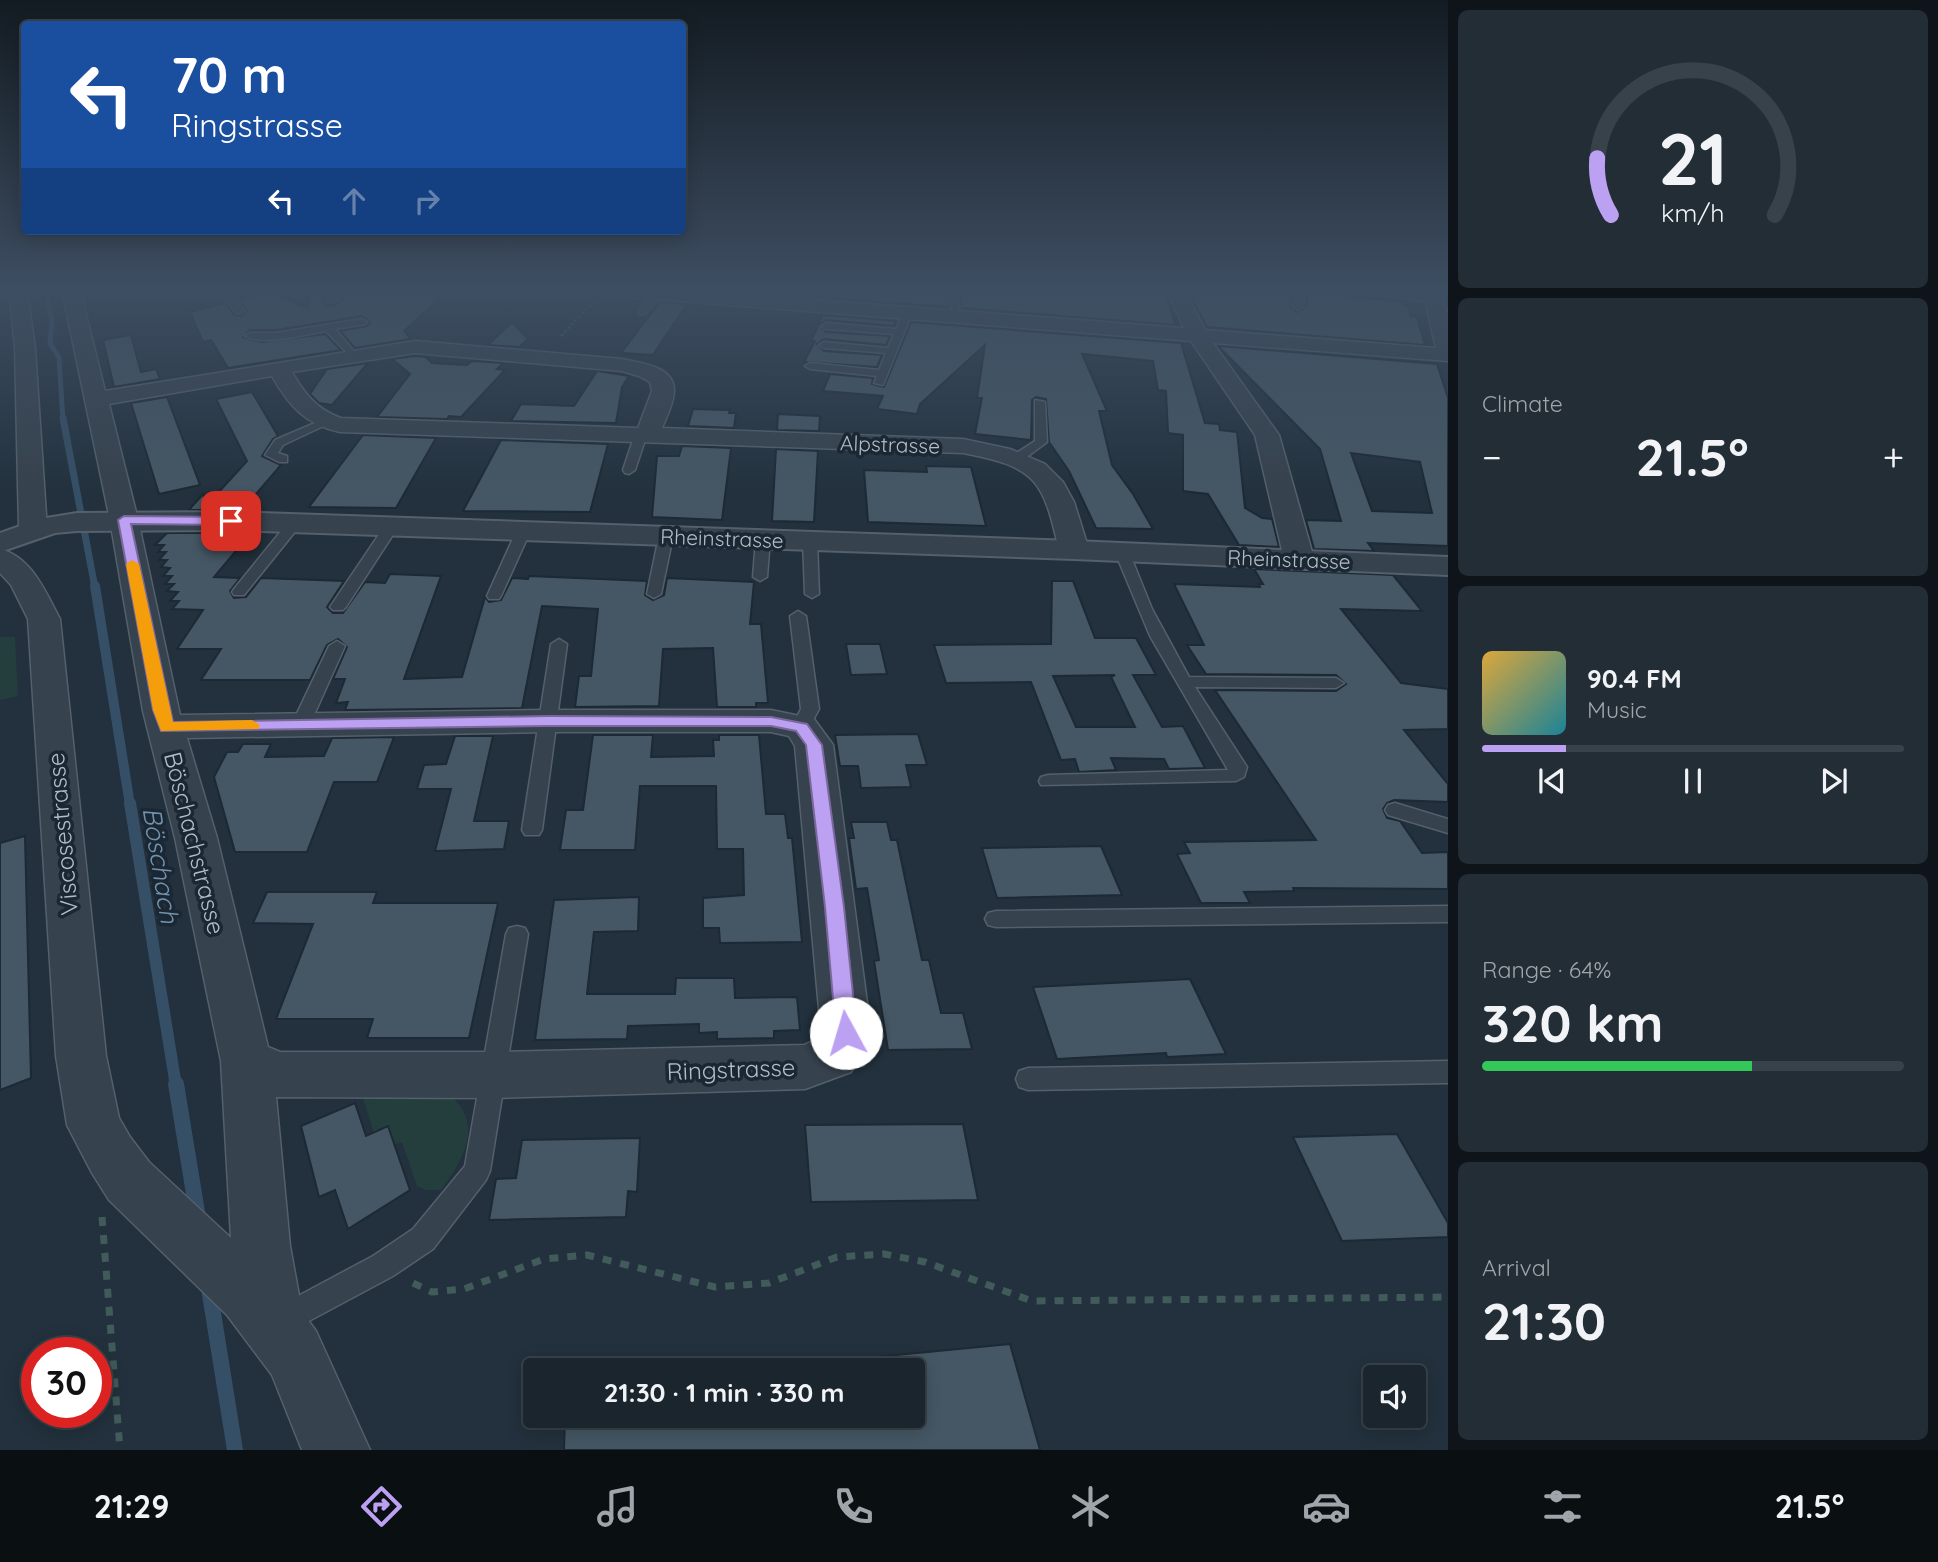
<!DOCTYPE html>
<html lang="en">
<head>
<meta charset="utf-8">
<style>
  body { margin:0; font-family:Quicksand,sans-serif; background:#232d36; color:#f1f3f6; height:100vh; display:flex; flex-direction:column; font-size:26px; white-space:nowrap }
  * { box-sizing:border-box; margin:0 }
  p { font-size:23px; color:#9fa5aa }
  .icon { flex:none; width:38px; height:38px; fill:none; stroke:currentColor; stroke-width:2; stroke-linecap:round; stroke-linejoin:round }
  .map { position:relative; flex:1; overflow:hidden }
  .sheet { display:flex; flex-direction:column; gap:10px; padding:10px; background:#0e1419; width:490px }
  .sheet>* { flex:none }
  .top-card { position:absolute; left:21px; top:21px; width:665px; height:214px; border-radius:7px; box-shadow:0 4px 18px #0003,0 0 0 2px #38424a; background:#1a4fa0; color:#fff; overflow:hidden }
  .controls { position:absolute; left:1363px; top:1365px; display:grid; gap:14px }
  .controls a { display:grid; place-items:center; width:63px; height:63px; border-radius:7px; background:#1a252e; box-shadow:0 4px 18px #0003,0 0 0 2px #38424a; font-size:35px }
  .speed { position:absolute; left:21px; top:1337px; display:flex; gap:14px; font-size:35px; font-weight:700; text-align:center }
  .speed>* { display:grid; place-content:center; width:91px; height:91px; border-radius:50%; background:#1a252e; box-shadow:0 4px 18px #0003,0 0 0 2px #38424a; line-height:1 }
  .speed .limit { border:10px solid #d22; background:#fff; color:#111 }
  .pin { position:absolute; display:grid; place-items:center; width:60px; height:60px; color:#fff; margin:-30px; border-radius:14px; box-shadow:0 4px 10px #0006 }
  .me { position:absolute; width:77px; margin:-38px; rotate:354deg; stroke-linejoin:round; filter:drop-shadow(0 0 5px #0008) }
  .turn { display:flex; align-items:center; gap:24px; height:147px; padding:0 35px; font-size:32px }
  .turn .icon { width:91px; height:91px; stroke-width:2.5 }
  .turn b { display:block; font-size:49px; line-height:60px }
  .lanes { display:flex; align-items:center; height:66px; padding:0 35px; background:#0003; justify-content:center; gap:35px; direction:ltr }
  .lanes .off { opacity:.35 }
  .big { font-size:52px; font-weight:700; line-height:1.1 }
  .sheet .card { flex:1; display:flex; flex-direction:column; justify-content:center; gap:10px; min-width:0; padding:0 24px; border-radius:10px; background:#232d36 }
  .sheet .dial { align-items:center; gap:0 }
  .dial svg { height:182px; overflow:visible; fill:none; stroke:#38424a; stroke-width:7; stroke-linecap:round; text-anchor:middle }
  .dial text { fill:#f1f3f6; stroke:none }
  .song { display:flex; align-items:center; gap:21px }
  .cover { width:84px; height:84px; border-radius:10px; background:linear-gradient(135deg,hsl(40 70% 55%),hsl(190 70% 35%)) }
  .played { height:7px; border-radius:4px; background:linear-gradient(90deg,#bca0f2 20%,#38424a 20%) }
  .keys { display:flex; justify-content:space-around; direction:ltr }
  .heat { display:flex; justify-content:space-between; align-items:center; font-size:38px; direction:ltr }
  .charge { height:10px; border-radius:5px; background:linear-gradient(90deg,#34c759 64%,#38424a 0) }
  .trip { position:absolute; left:523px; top:1358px; width:402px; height:70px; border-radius:7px; background:#1a252e; box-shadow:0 4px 18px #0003,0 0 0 2px #38424a; font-weight:700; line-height:70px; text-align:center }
  .dock { display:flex; height:112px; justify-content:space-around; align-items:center; background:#0a0f12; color:#9fa5aa }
  .dock .icon { width:49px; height:49px }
  .dock .on { color:#bca0f2 }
  .dock b { font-size:32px; color:#f1f3f6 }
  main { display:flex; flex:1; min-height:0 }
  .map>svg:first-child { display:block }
  .green { fill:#243e3e }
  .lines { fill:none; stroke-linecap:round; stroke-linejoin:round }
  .stream-far4 { stroke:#344f66; stroke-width:5 }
  .stream-far3 { stroke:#344f66; stroke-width:7 }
  .stream-far2 { stroke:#344f66; stroke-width:10 }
  .stream-far1 { stroke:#344f66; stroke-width:12 }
  .stream { stroke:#344f66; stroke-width:16 }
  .building { fill:#455764; stroke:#1d2934; stroke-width:2; fill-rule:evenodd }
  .service-casing { stroke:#54606b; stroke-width:3 }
  .minor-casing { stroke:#54606b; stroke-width:3 }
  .tertiary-casing { stroke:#54606b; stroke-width:4 }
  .path-far1 { stroke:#415a5a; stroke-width:2.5; stroke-dasharray:2.5 2.5; stroke-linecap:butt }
  .path { stroke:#415a5a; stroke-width:7; stroke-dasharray:9 9; stroke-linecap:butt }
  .service { fill:#36424d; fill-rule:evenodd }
  .minor { fill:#36424d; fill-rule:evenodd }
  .tertiary { fill:#36424d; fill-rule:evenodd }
  .route { fill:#bca0f2; stroke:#7a689d; stroke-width:2 }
  .slow { fill:#f59e0b }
  .labels { text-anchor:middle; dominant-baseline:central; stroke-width:7; stroke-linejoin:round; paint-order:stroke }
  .far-street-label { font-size:21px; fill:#b1bdc9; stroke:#1b2732 }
  .street-label { font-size:24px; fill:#b1bdc9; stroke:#1b2732 }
  .water-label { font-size:26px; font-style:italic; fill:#7092ae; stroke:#1b2732 }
</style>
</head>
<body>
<main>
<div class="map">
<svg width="1448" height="1450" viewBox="0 0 1448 1450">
  <rect width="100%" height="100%" fill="#22313d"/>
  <g class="green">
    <polygon points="0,637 15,637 18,696 0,700"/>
    <path d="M 361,1092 L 452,1097 C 484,1126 462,1162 441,1190 L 426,1190 L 417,1186 L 402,1142 L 395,1144 L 388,1126 L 374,1133 Z"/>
  </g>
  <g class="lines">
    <polyline class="stream-far4" points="46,290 52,321 50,343 59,358 63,420"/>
    <polyline class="stream-far3" points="63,418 95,588"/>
    <polyline class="stream-far2" points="95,586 130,805"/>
    <polyline class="stream-far1" points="130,803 176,1086"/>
    <g class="stream">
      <polyline points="176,1084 198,1218"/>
      <polyline points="209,1288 235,1450"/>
    </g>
  </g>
  <g class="building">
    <polygon points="312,290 335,290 324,299 327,306 335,305 352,290 445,293 404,331 411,339 355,348 340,331 367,326 370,322 362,316 276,330 250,330 243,337 262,342 325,334 341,350 228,368 211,340 203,342 190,312 226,303 234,315 242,316 247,311 239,300 268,292 307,308"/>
    <polygon points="847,290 946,290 949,307 838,299"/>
    <polygon points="959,290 1168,290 1166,293 1175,325 962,308"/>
    <polygon points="1191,290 1294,290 1291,308 1297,312 1306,307 1308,290 1340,290 1340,295 1403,302 1403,305 1409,306 1410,316 1417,317 1425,345 1207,327 1190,295"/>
    <polygon points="660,302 687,304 653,355 621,353"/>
    <polygon points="823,315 897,321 894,326 826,320 819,325 826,332 890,336 886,345 824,339 817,344 824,351 882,355 877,367 804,362 815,341 811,341"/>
    <polygon points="512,322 528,339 519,347 488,345"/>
    <polygon points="911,322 1181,343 1205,423 1219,424 1220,430 1237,432 1245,508 1262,518 1272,519 1279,547 1239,545 1208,494 1183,491 1183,435 1168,433 1166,391 1158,390 1153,361 1082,354 1107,411 1099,411 1112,465 1133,494 1153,529 1096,528 1069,471 1049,442 1046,399 1036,397 1032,400 1031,440 975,434 982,398 977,398 985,345 920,404 917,414 877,409 883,396 823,391 830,374 873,378 872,384 884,387"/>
    <polygon points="131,335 141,372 156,369 160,379 114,387 103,340"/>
    <path d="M 1218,346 L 1437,364 L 1448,398 L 1448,546 L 1368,543 L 1374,551 L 1314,549 L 1306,520 L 1341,521 L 1320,449 ZM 1351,453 L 1420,462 L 1432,513 L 1372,511 Z"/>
    <polygon points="415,356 426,357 432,363 467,365 472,361 503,363 497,369 505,370 461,417 449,416 447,419 377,417 410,374 392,359"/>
    <polygon points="368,363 332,405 319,403 310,394 327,369"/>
    <polygon points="597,371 629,376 622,387 616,423 511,421 521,404 574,406"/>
    <polygon points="252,392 278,436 273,439 262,456 281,465 242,510 189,510 203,494 207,505 247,461 216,399"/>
    <polygon points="167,397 200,485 159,494 131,403"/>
    <polygon points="693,409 730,410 729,413 736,413 734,428 688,426"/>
    <polygon points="778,414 820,416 819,431 777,430"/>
    <polygon points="363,435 436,438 396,508 309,507"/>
    <polygon points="501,440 608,444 590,512 463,511"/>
    <polygon points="682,446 731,448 722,520 652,517 657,456 679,456"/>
    <polygon points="776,449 818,451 814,522 772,521"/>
    <polygon points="926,466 971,467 986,526 868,522 864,470 927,472"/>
    <polygon points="167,533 222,533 218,538 246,539 214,577 240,578 230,591 234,598 246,597 261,578 344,581 327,607 333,613 343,613 365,582 385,583 390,574 441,576 404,679 462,677 485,597 489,602 501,600 512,578 528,579 529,576 647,581 645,595 653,600 664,595 667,578 754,582 750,624 761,624 768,703 756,703 756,707 717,707 713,648 663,649 659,706 575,707 579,676 591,676 598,609 542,606 522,708 345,710 348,702 336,703 345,679 333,679 347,647 338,639 327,645 310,680 201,680 221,649 177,649 203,610 172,609 179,601 170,601 178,592 167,591 174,584 165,584 172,576 163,576 170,568 161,567 167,560 159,560 166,552 158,552 164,545 155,545"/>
    <polygon points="1254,569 1393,575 1422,611 1341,609 1401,683 1448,689 1448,729 1404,730 1448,784 1448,802 1394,800 1387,803 1383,809 1387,818 1400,821 1422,853 1448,852 1448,889 1293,888 1294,891 1244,892 1250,903 1201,903 1177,854 1190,853 1184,842 1316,840 1215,690 1336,691 1346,684 1336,675 1206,674 1187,645 1204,645 1174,584 1260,587 1259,584 1263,584"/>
    <path d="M 1052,581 L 1073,581 L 1095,638 L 1136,638 L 1156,675 L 1133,675 L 1162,727 L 1183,726 L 1205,768 L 1169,769 L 1164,759 L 1111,758 L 1116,770 L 1079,772 L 1075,759 L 1061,760 L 1031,682 L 946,683 L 934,645 L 1051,644 ZM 1115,675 L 1111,677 L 1135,727 L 1076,727 L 1053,676 Z"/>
    <polygon points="846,644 880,644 887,674 851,675"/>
    <polygon points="918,734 927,765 906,765 911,787 861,788 858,766 840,766 835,735"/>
    <polygon points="593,735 653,735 651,757 714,756 713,740 719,740 719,735 759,735 766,814 785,814 788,838 792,838 802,942 720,943 719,928 703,928 703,898 744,895 743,849 717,849 716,786 640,786 635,850 560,850 566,810 583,810"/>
    <polygon points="455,736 493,736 474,821 509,821 504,849 435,851 451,789 417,789 424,765 446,764"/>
    <polygon points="394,737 377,782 334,782 307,852 235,852 214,777 227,752 238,752 243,744 271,744 265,757 324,756 332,738"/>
    <polygon points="851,822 887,822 891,840 897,840 922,960 929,960 941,1013 963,1013 972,1049 888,1050 874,961 879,960 867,888 856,889 849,838 854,838"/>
    <polygon points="25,836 31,1078 0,1090 0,843"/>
    <polygon points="1101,846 1122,895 997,898 982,848"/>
    <polygon points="267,892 377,892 373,903 498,903 469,1038 367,1038 373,1019 276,1019 313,924 253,923"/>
    <polygon points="639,897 638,931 594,932 587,994 675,994 676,978 734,978 735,998 797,997 800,1030 774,1031 774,1038 717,1039 717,1032 699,1033 699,1024 628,1026 627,1039 535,1040 554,900"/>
    <polygon points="1190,979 1226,1054 1167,1057 1166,1053 1057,1059 1033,987"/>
    <polygon points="355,1103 366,1136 388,1126 410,1190 348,1229 335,1190 319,1197 301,1126"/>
    <polygon points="963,1124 978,1200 811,1202 805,1125"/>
    <polygon points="1397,1134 1448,1223 1448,1237 1342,1241 1293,1137"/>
    <polygon points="640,1138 637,1192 628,1191 626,1217 489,1220 496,1179 516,1178 522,1140"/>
    <polygon points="1010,1344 1040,1450 564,1450 565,1416 914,1416 914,1370 740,1370"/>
  </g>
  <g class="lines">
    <defs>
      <g id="service">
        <polygon points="219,290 228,290 244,311 242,313 236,313"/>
        <polygon points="339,290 349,290 333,303 327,303 327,299"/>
        <polygon points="948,290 956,290 961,319 953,317"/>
        <polygon points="1297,290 1305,290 1303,307 1298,310 1293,307"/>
        <polygon points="656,291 663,293 645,314 639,314 639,310"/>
        <polygon points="904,311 912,313 883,385 874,383 877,376 810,369 805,366 810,363 879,370 886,353 824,348 819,345 824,342 888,348 894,334 826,329 821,326 826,323 896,329"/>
        <path d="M 362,319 L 367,322 L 365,324 L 335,329 L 357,355 L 352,358 L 326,331 C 307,334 262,346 245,336 L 250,333 L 276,333 Z"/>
        <polygon points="1035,400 1045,402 1047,442 1020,462 1012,462 1012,456 1035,441"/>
        <polygon points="322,420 332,422 283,445 278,453 287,456 287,462 279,462 265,455 275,440"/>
        <polygon points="641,431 647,434 635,470 629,474 625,473 623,470 635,434"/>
        <polygon points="295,519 302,523 244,595 234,595 232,592 234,589 290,520"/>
        <polygon points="391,523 398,527 346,607 343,610 333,610 330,607 386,524"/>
        <polygon points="523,528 530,532 501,596 499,599 489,599 487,596 516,532"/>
        <polygon points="666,532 673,536 661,594 654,598 647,594 659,536"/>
        <polygon points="763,535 770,539 767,577 760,581 753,577 756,539"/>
        <polygon points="810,537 817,541 819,594 812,598 805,594 803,541"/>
        <polygon points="1122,548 1129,552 1152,609 1189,677 1336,678 1344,683 1336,688 1195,687 1247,767 1244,777 1236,781 1041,785 1039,781 1041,777 1048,775 1228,770 1150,636 1115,552"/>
        <polygon points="798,611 806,616 819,709 807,731 801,733 792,727 801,709 790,616"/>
        <polygon points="559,639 567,644 542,830 539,835 525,835 522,830 551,644"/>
        <polygon points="337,641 345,646 310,724 301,729 295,728 292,724 329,646"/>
        <polygon points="1395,803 1448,819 1448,833 1388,815 1385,810 1388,805"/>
        <polygon points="1448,906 1448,922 996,927 988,925 985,919 988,913 996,911"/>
        <polygon points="517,926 525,928 528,934 490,1171 486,1180 433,1249 393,1276 292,1330 282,1335 272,1330 267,1320 272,1310 373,1256 413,1229 465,1166 506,934 509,928"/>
        <polygon points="1448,1061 1448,1083 1028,1090 1019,1087 1016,1079 1019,1071 1028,1068"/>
      </g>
      <g id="minor">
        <polygon points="9,290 27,290 35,348 47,530 43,536 33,539 23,536 19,530 15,348"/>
        <path d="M 62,290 L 80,290 L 105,391 L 415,341 L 622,359 C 640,363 675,366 674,391 C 674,403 666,418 662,428 L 963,439 L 1010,449 L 1045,464 L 1063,482 L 1074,502 L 1089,550 L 1084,556 L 1074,559 L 1064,556 L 1059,550 C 1043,480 1037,467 963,453 L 340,432 C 305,424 289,406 272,376 L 109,404 L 138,520 L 180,715 L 548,710 L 771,710 L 814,719 L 833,745 L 871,1033 L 851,1072 L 805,1089 L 495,1098 L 276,1097 L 290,1246 L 302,1312 L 316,1331 L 370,1450 L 302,1450 L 272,1375 L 227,1315 L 109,1200 L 92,1173 L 67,1125 L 56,1056 L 28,619 L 11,585 L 0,573 L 0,549 C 32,557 46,593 60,619 L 106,1056 L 119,1118 L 130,1137 L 149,1162 L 231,1238 L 221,1061 L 175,838 L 143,711 L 110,520 ZM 415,353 L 622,371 L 639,376 L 650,382 L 652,391 L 638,428 L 341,418 C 317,410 304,393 292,372 ZM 548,732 L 771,732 L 789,736 L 795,746 L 821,1031 L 815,1040 L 804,1045 L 495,1052 L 280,1052 L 268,1047 L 217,838 L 187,738 Z"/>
        <polygon points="603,290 684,290 1184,328 1169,295 1171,290 1189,290 1187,295 1205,330 1436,348 1425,301 1381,296 1372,290 1440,290 1448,316 1448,361 1213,343 1279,435 1314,559 1310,565 1299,568 1288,565 1284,559 1255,435 1191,341 612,296"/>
      </g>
      <polygon id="tertiary" points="231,512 1074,541 1448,557 1448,575 1074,559 231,530 77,531 55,533 0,552 0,533 40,519 77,513"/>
    </defs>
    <use href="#service" class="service-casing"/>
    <use href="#minor" class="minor-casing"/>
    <use href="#tertiary" class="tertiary-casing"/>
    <polyline class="path-far1" points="561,336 593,302"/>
    <g class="path">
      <polyline points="102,1217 120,1450"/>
      <polyline points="413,1283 432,1292 464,1289 544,1259 587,1255 715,1287 769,1283 837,1257 884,1254 925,1262 1032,1301 1448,1297"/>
    </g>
    <use href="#service" class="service"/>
    <use href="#minor" class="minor"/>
    <use href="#tertiary" class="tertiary"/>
  </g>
  <linearGradient id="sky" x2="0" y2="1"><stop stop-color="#131b22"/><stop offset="0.59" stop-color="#3e4e62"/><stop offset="1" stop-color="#3e4e62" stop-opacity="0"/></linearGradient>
  <rect width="1448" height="493" fill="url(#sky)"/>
  <polygon class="route" points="124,516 231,517 237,521 231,525 131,524 173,722 548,716 771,717 807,724 822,745 844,907 857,1033 854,1040 846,1042 839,1040 836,1033 825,907 806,745 796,731 771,726 548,726 161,731 153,710 118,520"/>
  <polygon class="slow" points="132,560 139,564 173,722 252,720 260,725 258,729 161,731 153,710 126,564"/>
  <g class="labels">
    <g class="far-street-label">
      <text transform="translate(890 444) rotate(2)">Alpstrasse</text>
      <text transform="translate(722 538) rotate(2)">Rheinstrasse</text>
      <text transform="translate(1289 559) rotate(2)">Rheinstrasse</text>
    </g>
    <g class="street-label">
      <text transform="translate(62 834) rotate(-95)">Viscosestrasse</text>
      <text transform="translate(195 843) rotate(76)">Böschachstrasse</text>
      <text transform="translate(731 1069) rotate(-2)">Ringstrasse</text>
    </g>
    <g class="water-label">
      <text transform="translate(161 865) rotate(81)">Böschach</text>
    </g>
  </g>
</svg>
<div class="controls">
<a><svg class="icon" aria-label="sound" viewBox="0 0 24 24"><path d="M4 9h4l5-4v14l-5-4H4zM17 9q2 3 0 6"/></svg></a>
</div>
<div class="speed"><div class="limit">30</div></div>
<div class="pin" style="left:231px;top:521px;background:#d93025"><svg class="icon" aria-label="arrive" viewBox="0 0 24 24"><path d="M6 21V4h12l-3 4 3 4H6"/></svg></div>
<svg class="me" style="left:846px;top:1033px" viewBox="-20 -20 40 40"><circle r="19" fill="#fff"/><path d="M0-13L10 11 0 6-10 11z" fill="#bca0f2"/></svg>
<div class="trip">21:30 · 1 min · 330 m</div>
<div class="top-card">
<div class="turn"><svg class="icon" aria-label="left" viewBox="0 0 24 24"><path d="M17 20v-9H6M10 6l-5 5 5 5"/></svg><div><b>70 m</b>Ringstrasse</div></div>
<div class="lanes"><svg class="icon" aria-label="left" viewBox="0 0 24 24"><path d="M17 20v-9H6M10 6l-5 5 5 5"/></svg><svg class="icon off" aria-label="ahead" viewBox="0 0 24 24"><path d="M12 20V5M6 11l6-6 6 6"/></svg><svg class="icon off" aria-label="right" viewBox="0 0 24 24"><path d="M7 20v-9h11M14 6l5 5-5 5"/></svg></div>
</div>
</div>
<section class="sheet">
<div class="card dial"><svg viewBox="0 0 100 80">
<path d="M14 69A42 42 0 1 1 86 69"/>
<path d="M14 69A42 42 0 0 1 8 44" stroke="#bca0f2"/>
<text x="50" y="56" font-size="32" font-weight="700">21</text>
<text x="50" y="72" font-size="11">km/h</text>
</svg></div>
<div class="card"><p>Climate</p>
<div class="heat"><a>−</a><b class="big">21.5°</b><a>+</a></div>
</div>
<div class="card">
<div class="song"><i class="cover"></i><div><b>90.4 FM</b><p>Music</p></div></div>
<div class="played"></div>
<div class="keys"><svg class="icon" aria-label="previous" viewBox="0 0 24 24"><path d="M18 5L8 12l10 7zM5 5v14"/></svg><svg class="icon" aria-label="pause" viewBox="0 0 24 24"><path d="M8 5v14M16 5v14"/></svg><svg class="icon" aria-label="next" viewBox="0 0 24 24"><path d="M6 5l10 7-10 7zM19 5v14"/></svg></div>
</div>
<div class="card"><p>Range · 64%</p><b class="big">320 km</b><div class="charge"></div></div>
<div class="card"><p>Arrival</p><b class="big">21:30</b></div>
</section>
</main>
<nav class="dock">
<b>21:29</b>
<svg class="icon on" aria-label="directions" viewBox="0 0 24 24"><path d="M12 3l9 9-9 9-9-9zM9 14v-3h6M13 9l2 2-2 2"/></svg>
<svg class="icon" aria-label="music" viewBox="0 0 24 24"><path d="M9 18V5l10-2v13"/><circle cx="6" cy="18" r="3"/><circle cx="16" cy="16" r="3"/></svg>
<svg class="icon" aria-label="phone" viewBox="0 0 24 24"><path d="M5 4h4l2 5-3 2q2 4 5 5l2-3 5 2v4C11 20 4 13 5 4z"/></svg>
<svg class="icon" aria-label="climate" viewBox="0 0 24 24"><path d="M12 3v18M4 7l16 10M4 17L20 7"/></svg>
<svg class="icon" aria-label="car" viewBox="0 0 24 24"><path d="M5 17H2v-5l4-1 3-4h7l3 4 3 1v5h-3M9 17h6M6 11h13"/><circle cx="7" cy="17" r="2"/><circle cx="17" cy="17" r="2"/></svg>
<svg class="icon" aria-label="filters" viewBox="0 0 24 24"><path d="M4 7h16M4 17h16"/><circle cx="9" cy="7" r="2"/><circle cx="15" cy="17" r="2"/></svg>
<b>21.5°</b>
</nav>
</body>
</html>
